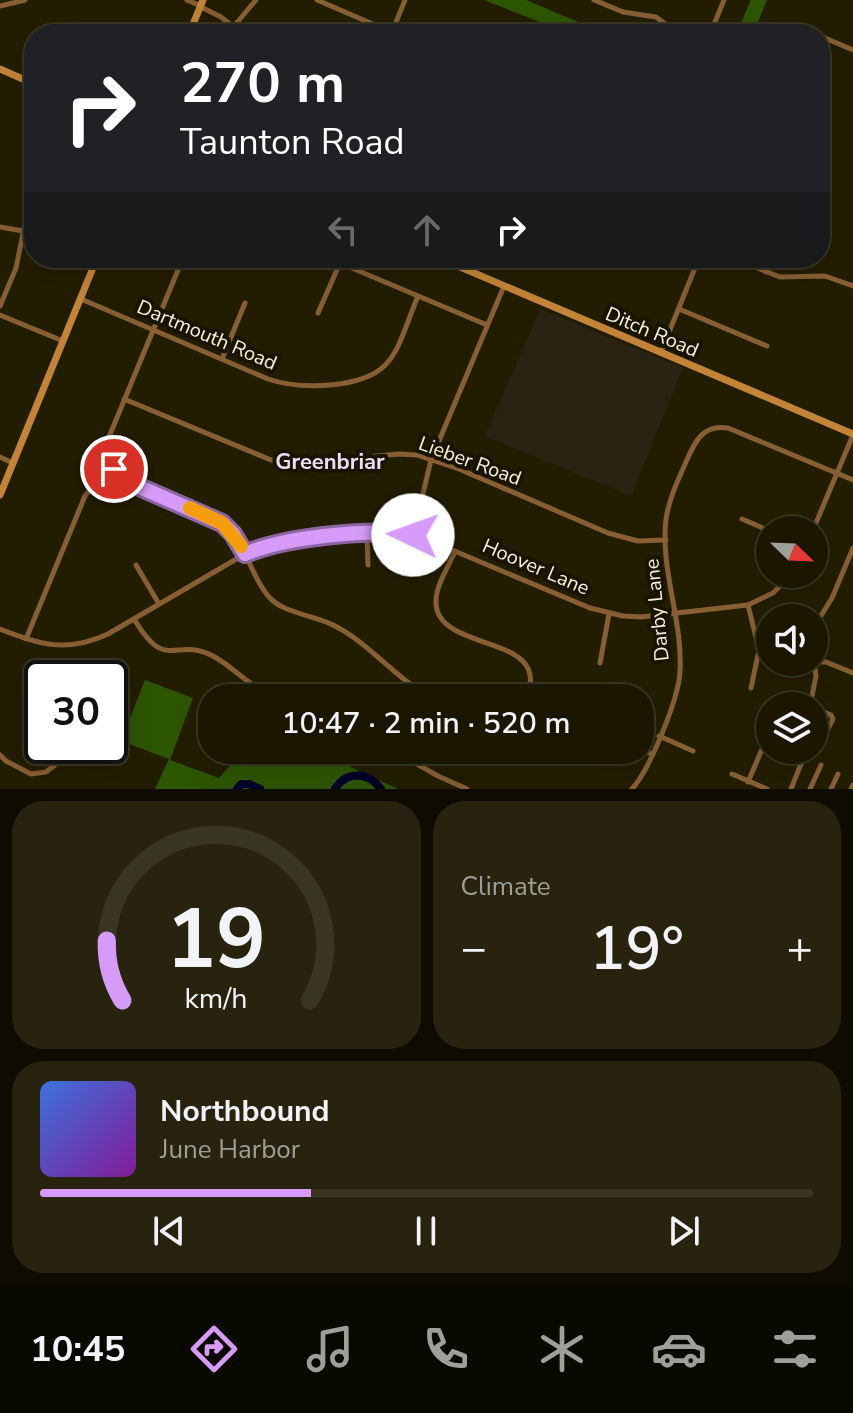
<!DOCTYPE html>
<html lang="en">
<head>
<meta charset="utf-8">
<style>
  body { margin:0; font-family:"Nunito Sans",sans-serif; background:#27230f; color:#f1f3f6; height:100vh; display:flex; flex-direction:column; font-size:30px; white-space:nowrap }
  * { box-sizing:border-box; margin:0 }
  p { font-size:26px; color:#9f9f99 }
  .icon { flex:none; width:44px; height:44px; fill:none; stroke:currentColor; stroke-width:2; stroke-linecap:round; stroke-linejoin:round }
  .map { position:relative; height:789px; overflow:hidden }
  .drawer { display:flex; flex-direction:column; gap:12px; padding:12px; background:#0e0c00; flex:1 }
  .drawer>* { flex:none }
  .banner { position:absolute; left:24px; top:24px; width:806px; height:244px; border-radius:32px; box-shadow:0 8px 32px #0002,0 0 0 2px #383522; background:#202124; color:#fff; overflow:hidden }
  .needle { width:52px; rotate:113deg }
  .fabs { position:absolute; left:756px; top:516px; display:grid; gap:16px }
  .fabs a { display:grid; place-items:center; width:72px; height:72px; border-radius:50%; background:#1a1600; box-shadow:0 8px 32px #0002,0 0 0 2px #383522; font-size:40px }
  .speed { position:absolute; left:24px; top:660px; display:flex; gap:16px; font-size:40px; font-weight:700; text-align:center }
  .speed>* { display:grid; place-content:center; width:104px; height:104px; border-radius:50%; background:#1a1600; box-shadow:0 8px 32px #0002,0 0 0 2px #383522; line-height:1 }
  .speed .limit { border:4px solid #111; border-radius:12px; background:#fff; color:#111 }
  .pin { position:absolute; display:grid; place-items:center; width:68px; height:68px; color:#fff; margin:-34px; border:4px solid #fff; border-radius:50%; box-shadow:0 2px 8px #0007 }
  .me { position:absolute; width:88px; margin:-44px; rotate:273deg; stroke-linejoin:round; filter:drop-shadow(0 0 6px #0008) }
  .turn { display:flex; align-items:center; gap:28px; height:168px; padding:0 24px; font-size:36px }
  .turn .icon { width:104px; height:104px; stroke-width:2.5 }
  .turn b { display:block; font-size:56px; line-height:68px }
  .lanes { display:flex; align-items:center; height:76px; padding:0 24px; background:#0003; justify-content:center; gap:40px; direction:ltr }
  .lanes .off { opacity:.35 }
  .big { font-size:60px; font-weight:600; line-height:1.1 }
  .drawer .widget { flex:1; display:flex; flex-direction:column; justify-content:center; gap:12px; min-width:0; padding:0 28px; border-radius:32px; background:#27230f }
  .drawer .dial { align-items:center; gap:0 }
  .dial svg { height:208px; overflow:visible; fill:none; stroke:#383522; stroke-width:7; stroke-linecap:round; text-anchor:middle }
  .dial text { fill:#f1f3f6; stroke:none }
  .song { display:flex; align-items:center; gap:24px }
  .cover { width:96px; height:96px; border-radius:12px; background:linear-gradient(135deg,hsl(220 70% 55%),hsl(290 70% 35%)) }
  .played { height:8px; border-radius:4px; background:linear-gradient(90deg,#d69bf9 35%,#383522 35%) }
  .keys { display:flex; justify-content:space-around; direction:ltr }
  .heat { display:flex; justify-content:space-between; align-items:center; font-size:44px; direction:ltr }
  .drawer .tiles { flex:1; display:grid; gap:12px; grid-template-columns:1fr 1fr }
  .widget:last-child { grid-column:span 2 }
  .trip { position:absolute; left:198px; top:684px; width:456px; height:80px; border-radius:32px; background:#1a1600; box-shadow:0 8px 32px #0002,0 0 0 2px #383522; font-weight:600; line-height:80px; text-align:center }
  .tabs { display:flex; height:128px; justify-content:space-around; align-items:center; background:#0a0900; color:#9f9f99 }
  .tabs .icon { width:56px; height:56px }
  .tabs .selected { color:#d69bf9 }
  .tabs b { font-size:36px; color:#f1f3f6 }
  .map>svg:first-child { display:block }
  .education { fill:#2a2313 }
  .forest { fill:#2d5600 }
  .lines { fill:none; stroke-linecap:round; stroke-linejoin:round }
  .river { stroke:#00002b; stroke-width:8 }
  .street { stroke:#875f33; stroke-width:5 }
  .secondary { stroke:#c48437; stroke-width:7 }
  .route-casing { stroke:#8b65a2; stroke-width:20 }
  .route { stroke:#d69bf9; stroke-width:14 }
  .slow { stroke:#f59e0b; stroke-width:14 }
  .labels { text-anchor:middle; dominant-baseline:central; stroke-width:8; stroke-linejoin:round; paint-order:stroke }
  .street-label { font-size:20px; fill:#f6f2e0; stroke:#181400 }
  .neighbourhood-label { font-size:22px; font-weight:bold; fill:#eeddf8; stroke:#181400 }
</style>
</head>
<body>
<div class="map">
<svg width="853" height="789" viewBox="0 0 853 789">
  <rect width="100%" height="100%" fill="#231d00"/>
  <polygon class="education" points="540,309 683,368 631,496 485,436"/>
  <g class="forest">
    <polygon points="484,0 526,0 607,34 570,34"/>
    <polygon points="751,0 767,0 753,34 736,34"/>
    <polygon points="145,680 193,698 170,760 219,778 244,750 314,750 398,789 155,789 169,759 121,741"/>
  </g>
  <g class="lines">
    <g class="river">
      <polyline points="237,789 241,784 249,784 260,789"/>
      <path d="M 335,789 C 347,770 368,772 381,789"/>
    </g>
    <g class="street">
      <polyline points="187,0 201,6"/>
      <polyline points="317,0 396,34"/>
      <polyline points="594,0 623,12 656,17 679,34"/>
      <polyline points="0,6 25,0"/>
      <polyline points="201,7 221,17 243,34"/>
      <polyline points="234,26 256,0"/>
      <polyline points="392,32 405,0"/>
      <polyline points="467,34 470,26"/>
      <polyline points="710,34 724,0"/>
      <polyline points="820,36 853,50"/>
      <polyline points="0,227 23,231"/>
      <path d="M 183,258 L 109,437 C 94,493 192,499 224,525 C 247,543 250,576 269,597 C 284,614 315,615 335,626 C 372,645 396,680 433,698"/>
      <polyline points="328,258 487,325"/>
      <polyline points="732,258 780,277 825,276 853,286"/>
      <polyline points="766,272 772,258"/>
      <path d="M 81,299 L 268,379 C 289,386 308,387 330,385 C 397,379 395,351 418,296"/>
      <polyline points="0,306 16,268 26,219 34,197"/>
      <polyline points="679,309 767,346"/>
      <polyline points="318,313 340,263"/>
      <polyline points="0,315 63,341"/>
      <polyline points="661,352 699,258"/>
      <polyline points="222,359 245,303"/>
      <polyline points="124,399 271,460 299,463 399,454 417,455 459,469 608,533 638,541 666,540"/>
      <polyline points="0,457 13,463"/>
      <polyline points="742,519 770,531"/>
      <polyline points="813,530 853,435"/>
      <polyline points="367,533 368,565"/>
      <polyline points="413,535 431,460 504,286"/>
      <path d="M 455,551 C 449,566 435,586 436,603 C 437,653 555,633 526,698"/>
      <polyline points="136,565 159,604"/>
      <polyline points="748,605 759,650 751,688"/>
      <path d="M 134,619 C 167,674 174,636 213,656 C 235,668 248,686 275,698"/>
      <polyline points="814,627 832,598 853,548"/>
      <path d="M 0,629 C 40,645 67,653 108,634 L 245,554 C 286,537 384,525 426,539 L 590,608 L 623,616 L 641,617 L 748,605 L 773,593 L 792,574"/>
      <polyline points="26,639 85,496 97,480 113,468"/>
      <polyline points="815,662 826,662 853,673"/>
      <polyline points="600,663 609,614"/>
      <polyline points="238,698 248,684"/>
      <polyline points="810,706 816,676 814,660"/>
      <polyline points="814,708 831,715 833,719 827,731 814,728"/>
      <polyline points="659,736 693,751"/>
      <polyline points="640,749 652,754"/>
      <polyline points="392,750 438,776 467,789"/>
      <polyline points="0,755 6,761 31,774 46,772 64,758 68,746"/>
      <polyline points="732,774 767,789"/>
      <polyline points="748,782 763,747"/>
      <path d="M 632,789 C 650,769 679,698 680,671 C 683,621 660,570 666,519 C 669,499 678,480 686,462 C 695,441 703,424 728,428 L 853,480"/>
      <polyline points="791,789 803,759"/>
      <polyline points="810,789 821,765"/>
      <polyline points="831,789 838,774"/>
      <polyline points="851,789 853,785"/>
    </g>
    <g class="secondary">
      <polyline points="189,34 203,0"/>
      <polyline points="0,69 34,84"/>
      <polyline points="439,258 853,434"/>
      <polyline points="0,495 97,258"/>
    </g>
  </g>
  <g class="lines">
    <defs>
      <path id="route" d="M 114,469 L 128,482 L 222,523 L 233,534 L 245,554 C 285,537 371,528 413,535"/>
    </defs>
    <use href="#route" class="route-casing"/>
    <use href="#route" class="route"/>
    <polyline class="slow" points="190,508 222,523 241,546"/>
  </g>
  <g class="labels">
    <g class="street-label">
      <text transform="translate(652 332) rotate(23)">Ditch Road</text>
      <text transform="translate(207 335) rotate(23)">Dartmouth Road</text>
      <text transform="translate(470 461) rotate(20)">Lieber Road</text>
      <text transform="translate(536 567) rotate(23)">Hoover Lane</text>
      <text transform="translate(657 610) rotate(-96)">Darby Lane</text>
    </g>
    <g class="neighbourhood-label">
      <text x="330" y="462">Greenbriar</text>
    </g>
  </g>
</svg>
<div class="fabs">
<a><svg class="needle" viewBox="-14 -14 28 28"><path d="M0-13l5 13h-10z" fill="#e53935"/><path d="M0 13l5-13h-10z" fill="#9f9f99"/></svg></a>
<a><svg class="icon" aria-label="sound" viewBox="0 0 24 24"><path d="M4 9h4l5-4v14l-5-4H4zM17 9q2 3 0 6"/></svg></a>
<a><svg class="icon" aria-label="layers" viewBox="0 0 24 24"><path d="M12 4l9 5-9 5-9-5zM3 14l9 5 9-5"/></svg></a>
</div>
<div class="speed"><div class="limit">30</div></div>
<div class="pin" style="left:114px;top:469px;background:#d93025"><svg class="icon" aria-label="arrive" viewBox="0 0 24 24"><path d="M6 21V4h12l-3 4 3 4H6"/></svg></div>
<svg class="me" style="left:413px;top:535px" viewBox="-20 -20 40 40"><circle r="19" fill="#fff"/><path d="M0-13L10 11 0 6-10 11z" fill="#d69bf9"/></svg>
<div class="trip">10:47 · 2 min · 520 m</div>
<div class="banner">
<div class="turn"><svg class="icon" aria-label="right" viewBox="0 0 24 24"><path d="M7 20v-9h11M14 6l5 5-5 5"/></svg><div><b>270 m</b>Taunton Road</div></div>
<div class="lanes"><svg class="icon off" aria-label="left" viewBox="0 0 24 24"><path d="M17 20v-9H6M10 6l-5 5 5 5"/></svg><svg class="icon off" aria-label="ahead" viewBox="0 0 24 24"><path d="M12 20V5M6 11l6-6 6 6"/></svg><svg class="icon" aria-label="right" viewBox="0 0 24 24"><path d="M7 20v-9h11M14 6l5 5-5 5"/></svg></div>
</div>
</div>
<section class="drawer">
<div class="tiles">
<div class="widget dial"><svg viewBox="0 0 100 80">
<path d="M14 69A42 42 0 1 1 86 69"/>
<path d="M14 69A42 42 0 0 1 8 46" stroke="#d69bf9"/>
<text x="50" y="56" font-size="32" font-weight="700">19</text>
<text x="50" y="72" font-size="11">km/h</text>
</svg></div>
<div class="widget"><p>Climate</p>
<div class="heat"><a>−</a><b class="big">19°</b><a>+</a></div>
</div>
<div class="widget">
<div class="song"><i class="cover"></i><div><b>Northbound</b><p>June Harbor</p></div></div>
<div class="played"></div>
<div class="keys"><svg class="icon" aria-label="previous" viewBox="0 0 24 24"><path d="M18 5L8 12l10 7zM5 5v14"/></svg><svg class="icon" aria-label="pause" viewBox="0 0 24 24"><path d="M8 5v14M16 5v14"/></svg><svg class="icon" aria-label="next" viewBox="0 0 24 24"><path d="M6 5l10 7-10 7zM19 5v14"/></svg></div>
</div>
</div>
</section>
<nav class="tabs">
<b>10:45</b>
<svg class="icon selected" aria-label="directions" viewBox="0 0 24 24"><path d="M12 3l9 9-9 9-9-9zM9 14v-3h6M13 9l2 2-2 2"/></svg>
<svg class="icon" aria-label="music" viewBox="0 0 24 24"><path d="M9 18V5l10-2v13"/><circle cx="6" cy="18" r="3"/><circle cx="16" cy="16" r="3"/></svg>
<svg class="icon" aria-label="phone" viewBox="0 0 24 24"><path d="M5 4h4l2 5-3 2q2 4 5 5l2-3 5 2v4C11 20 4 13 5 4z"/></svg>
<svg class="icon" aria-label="climate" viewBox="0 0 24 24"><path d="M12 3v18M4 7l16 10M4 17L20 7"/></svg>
<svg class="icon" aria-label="car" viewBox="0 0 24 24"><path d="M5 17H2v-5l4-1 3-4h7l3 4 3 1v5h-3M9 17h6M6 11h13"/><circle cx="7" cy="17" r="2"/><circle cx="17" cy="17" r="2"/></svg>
<svg class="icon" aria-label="filters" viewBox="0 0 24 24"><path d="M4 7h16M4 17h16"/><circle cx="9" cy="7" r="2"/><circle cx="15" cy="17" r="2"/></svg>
</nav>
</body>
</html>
